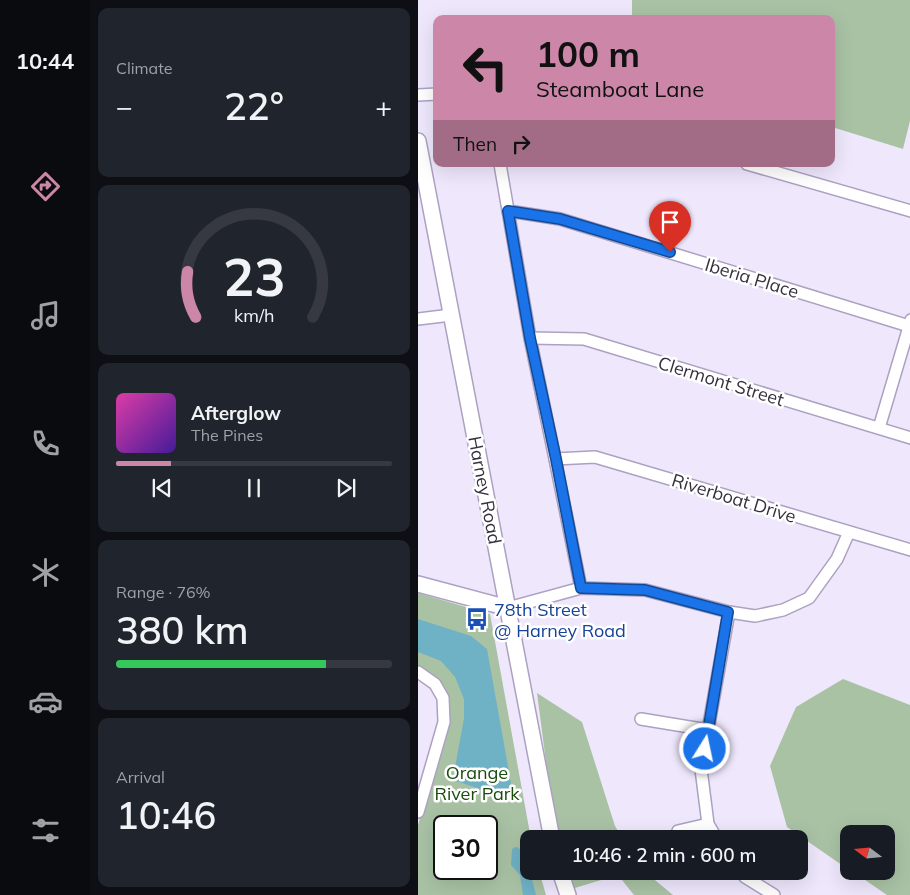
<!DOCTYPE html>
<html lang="en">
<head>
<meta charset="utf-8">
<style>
  body { margin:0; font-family:Mulish,sans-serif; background:#20242c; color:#f1f3f6; height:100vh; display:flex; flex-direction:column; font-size:19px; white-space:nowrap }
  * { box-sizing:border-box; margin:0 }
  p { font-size:16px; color:#9ea1a6 }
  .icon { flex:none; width:28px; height:28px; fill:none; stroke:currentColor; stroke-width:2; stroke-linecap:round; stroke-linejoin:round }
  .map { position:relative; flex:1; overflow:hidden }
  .side { display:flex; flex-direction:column; gap:8px; padding:8px; background:#0d0f14; width:328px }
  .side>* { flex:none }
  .banner { position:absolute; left:15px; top:15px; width:402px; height:152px; border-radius:10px; box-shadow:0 5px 20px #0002; background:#cc87a8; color:#111; overflow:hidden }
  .needle { width:32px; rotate:286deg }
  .controls { position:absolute; left:422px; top:825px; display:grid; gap:10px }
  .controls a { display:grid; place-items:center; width:55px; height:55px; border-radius:10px; background:#171b24; box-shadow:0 5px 20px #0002; font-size:25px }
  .speed { position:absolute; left:15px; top:815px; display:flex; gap:10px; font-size:25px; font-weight:700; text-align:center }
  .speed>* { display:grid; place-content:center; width:65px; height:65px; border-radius:50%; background:#171b24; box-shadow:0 5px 20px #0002; line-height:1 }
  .speed .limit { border:2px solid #111; border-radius:8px; background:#fff; color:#111 }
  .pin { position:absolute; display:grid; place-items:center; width:42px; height:42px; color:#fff; margin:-51px -21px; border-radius:50% 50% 50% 0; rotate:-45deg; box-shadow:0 0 5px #0007 }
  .pin .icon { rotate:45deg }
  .me { position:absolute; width:55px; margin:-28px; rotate:10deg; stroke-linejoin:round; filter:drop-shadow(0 0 4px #0008) }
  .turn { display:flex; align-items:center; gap:18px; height:105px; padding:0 20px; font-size:22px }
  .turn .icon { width:65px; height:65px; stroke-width:2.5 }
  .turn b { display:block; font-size:35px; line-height:42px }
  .then { display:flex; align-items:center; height:48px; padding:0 20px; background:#0003; gap:10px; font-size:19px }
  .big { font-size:38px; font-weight:600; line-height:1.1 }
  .side .widget { flex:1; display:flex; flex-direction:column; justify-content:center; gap:8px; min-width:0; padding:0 18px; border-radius:10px; background:#20242c }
  .side .dial { align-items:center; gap:0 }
  .dial svg { height:130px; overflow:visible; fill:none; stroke:#363941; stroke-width:7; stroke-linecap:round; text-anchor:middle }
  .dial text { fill:#f1f3f6; stroke:none }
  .song { display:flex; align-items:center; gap:15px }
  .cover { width:60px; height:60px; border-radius:8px; background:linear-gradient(135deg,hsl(320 70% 55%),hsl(260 70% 35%)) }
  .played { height:5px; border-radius:2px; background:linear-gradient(90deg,#cc87a8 20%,#363941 20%) }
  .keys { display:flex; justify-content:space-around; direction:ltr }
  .heat { display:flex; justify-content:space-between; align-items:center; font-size:28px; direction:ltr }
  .charge { height:8px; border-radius:4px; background:linear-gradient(90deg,#34c759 76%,#363941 0) }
  .trip { position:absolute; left:102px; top:830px; width:288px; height:50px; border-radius:10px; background:#171b24; box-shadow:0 5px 20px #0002; font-weight:600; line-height:50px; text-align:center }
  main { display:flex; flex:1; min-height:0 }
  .menu { display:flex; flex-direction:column; width:90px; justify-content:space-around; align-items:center; background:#090b0e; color:#9ea1a6 }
  .menu .icon { width:35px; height:35px }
  .menu .on { color:#cc87a8 }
  .menu b { font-size:22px; color:#f1f3f6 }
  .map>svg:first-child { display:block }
  .green { fill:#a9c2a4; fill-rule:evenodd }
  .water { fill:#70b2c5 }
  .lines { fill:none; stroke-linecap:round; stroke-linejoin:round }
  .street-casing { stroke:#aca1c1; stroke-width:14 }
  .secondary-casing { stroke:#aca1c1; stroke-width:18 }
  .street { stroke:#fff; stroke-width:11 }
  .secondary { stroke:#fff; stroke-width:15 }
  .route-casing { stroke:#114b97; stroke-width:12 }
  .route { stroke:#1a73e8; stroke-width:9 }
  .labels { text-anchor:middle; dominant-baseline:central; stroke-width:5; stroke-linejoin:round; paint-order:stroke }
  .street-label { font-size:18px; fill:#34303d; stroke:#fff }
  .transit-label { font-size:18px; fill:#164399; stroke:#fff; text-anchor:start }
  .park-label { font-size:18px; fill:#194a0e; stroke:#fff }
</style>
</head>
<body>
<main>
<nav class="menu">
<b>10:44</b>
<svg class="icon on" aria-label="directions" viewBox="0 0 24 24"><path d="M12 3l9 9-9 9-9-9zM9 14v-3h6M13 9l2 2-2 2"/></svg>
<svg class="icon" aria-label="music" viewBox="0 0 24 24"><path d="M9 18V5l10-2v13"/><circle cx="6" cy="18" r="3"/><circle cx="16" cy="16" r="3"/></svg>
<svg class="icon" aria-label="phone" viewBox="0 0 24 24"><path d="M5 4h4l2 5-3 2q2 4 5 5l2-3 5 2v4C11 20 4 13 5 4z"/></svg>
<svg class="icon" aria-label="climate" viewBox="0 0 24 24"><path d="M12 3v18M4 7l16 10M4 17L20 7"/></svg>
<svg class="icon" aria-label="car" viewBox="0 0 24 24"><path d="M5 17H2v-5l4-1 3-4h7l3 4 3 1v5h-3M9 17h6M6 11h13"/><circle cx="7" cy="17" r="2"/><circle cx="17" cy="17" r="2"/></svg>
<svg class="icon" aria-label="filters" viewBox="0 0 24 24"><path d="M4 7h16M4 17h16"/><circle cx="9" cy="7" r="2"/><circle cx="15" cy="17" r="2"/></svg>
</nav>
<section class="side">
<div class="widget"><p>Climate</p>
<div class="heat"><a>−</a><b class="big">22°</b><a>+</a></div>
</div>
<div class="widget dial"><svg viewBox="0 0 100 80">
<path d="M14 69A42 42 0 1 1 86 69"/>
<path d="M14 69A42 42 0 0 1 9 41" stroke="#cc87a8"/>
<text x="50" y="56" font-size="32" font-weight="700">23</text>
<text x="50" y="72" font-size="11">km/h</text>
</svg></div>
<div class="widget">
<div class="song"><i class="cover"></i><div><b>Afterglow</b><p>The Pines</p></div></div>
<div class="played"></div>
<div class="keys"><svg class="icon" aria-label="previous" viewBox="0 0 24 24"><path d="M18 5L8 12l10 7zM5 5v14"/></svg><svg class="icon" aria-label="pause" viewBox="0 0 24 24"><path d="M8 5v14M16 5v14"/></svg><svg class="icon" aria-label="next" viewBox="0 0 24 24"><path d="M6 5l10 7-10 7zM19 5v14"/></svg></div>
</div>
<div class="widget"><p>Range · 76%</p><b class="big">380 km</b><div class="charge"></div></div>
<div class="widget"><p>Arrival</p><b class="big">10:46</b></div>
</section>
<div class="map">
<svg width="493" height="895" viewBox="0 0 493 895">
  <rect width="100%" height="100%" fill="#efe8fd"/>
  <g class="green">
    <polygon points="214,0 492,0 492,121 485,149 414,127 414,19 214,19"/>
    <path d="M 0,593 L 72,614 L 113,839 L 111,839 L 111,871 L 121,871 L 128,895 L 0,895 L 0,825 L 30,723 L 31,696 L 19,680 L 0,667 ZM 26,826 L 69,826 L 69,869 L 26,869 Z"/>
    <polygon points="425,679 492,705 492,895 469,895 434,871 469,871 469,834 431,834 431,870 369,827 352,766 378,707"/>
    <polygon points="119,693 164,722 197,826 205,839 138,839"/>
    <polygon points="145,871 226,871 255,895 216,895 200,875 150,890"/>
  </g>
  <g class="water">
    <polygon points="0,619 53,636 69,649 93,783 90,788 80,795 38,781 36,773 46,718 46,699 37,677 23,661 0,652"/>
    <polygon points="46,816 75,824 71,840 69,839 69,826 43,826"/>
    <path d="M 98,847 C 108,851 111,861 111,871 L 112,871 L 118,895 L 105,895 L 102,875 L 93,865 L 94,850 L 95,848 Z"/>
  </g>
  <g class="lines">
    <defs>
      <g id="street">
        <polyline points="0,95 19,94"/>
        <polyline points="82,164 112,338 137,459 163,588"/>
        <polyline points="329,164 493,211"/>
        <polyline points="90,211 142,219 491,326"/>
        <polyline points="0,319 33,315"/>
        <polyline points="112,338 166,339 493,438"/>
        <polyline points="461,428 493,320"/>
        <polyline points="137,459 177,457 493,550"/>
        <polyline points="90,608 163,588 227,590 311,612 337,616 365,610 391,598 419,559 431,532"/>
        <polyline points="0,672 17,684 25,698 26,722 0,812"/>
        <polyline points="223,719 290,730"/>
        <polyline points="260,831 290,824"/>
        <polyline points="299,839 290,824 283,769 311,612"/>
        <polyline points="322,871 327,877 356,895"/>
      </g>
      <g id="secondary">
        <polyline points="0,141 134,839"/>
        <polyline points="0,584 90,608"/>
        <polyline points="142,871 150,895"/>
      </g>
    </defs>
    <use href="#street" class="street-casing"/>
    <use href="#secondary" class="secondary-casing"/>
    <use href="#street" class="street"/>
    <use href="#secondary" class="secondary"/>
  </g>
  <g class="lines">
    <defs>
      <polyline id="route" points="252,252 142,219 90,211 112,338 138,459 163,588 227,590 310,612 287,749"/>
    </defs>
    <use href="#route" class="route-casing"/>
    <use href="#route" class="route"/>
  </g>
  <defs>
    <symbol id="bus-bare" viewBox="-9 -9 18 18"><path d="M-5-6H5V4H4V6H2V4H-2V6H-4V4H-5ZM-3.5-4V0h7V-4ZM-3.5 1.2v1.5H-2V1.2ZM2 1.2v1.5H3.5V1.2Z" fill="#1a4fb4" stroke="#fff" stroke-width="2.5" paint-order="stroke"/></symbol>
  </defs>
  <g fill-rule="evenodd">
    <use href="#bus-bare" x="43" y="603" width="32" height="32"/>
  </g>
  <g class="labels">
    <g class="street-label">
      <text transform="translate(334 278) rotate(17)">Iberia Place</text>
      <text transform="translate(303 381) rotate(17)">Clermont Street</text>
      <text transform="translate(67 490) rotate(79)">Harney Road</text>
      <text transform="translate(316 498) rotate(17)">Riverboat Drive</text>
    </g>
    <g class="transit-label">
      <text x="76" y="609">78th Street<tspan x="76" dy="21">@ Harney Road</tspan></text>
    </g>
    <g class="park-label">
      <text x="59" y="772">Orange<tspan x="59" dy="21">River Park</tspan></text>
    </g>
  </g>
</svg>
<div class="controls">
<a><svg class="needle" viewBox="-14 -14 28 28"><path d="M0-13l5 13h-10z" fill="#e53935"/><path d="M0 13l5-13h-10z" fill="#9ea1a6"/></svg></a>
</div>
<div class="speed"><div class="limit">30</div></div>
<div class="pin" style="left:252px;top:252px;background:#d93025"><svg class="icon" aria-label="arrive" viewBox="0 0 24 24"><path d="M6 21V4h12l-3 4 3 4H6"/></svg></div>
<svg class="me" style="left:287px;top:749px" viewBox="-20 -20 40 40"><circle r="17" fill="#1a73e8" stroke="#fff" stroke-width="3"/><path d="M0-11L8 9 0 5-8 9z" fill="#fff"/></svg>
<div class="trip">10:46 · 2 min · 600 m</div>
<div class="banner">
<div class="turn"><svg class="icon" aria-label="left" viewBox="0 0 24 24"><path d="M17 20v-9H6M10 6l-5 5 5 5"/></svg><div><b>100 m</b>Steamboat Lane</div></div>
<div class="then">Then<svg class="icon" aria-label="right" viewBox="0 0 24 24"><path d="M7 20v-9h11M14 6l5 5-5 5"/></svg></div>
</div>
</div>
</main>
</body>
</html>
